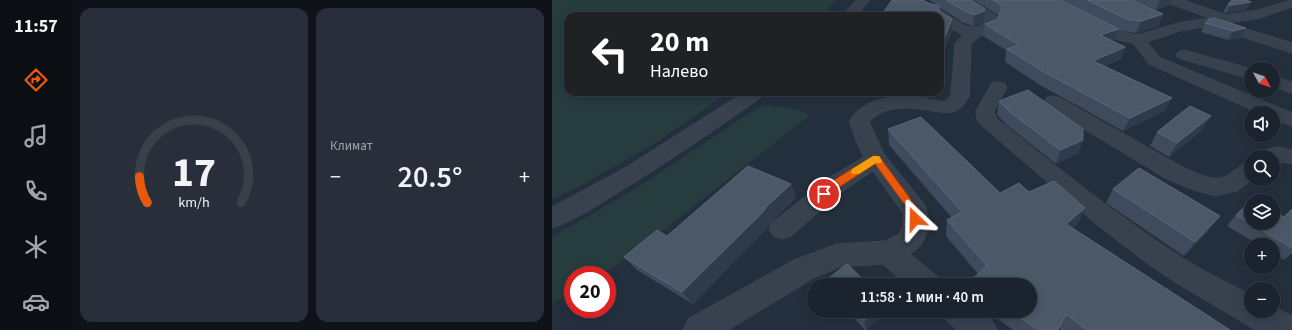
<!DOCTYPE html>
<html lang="ru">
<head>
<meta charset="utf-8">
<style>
  body { margin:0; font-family:"Source Sans 3",sans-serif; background:#282f3a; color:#f1f3f6; height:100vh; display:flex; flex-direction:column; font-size:15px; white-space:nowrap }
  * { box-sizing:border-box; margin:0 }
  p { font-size:13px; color:#a0a4aa }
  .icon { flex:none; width:22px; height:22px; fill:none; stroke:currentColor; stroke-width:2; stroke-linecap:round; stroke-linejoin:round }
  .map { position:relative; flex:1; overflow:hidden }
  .drawer { display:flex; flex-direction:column; gap:8px; padding:8px; background:#0f1319; width:480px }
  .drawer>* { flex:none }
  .hud { position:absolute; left:12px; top:12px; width:380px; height:84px; border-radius:12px; box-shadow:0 2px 10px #0003,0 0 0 1px #39404a; background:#202124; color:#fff; overflow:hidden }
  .needle { width:26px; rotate:130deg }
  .fabs { position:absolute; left:692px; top:62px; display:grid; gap:8px }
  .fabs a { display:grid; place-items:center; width:36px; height:36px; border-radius:50%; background:#1b232e; box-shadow:0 2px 10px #0003,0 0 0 1px #39404a; font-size:20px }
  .speed { position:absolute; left:12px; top:266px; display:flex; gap:8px; font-size:20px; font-weight:700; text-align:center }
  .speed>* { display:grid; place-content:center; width:52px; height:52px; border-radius:50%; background:#1b232e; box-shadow:0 2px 10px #0003,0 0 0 1px #39404a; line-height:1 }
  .speed .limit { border:6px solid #d22; background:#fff; color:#111 }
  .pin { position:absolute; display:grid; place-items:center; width:34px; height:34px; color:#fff; margin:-17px; border:2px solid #fff; border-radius:50%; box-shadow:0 1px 4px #0007 }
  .me { position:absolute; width:44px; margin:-22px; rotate:337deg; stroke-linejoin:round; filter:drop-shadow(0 0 3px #0008) }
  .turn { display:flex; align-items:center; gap:14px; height:84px; padding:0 20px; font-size:18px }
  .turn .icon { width:52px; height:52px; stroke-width:2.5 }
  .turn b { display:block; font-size:28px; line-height:34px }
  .big { font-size:30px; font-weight:600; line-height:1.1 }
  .drawer .card { flex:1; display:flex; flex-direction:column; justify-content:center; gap:6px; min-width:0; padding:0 14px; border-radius:12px; background:#282f3a }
  .drawer .dial { align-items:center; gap:0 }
  .dial svg { height:104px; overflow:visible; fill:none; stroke:#39404a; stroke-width:7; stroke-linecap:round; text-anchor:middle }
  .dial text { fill:#f1f3f6; stroke:none }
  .heat { display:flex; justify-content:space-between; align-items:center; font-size:22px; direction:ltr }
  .drawer .tiles { flex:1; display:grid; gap:8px; grid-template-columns:repeat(2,1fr) }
  .trip { position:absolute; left:255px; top:278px; width:230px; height:40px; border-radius:20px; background:#1b232e; box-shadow:0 2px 10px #0003,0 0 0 1px #39404a; font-weight:600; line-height:40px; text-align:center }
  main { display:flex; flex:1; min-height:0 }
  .tab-bar { display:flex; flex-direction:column; width:72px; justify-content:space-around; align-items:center; background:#0b0e12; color:#a0a4aa }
  .tab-bar .icon { width:28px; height:28px }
  .tab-bar .current { color:#ea580c }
  .tab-bar b { font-size:18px; color:#f1f3f6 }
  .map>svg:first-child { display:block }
  .green { fill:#263c3f }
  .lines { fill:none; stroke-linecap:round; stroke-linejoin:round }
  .minor-casing { stroke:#414a57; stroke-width:1 }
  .minor { fill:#38414e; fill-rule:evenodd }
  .wall { fill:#3f4b5c }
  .shaded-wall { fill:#2f3b4b }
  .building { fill:#4b5868; stroke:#5c6777 }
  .route { fill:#ea580c; stroke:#983908 }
  .slow { fill:#f59e0b }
</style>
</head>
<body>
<main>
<nav class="tab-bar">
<b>11:57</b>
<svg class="icon current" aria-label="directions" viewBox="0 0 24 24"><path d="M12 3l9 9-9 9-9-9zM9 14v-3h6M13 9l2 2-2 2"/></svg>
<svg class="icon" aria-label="music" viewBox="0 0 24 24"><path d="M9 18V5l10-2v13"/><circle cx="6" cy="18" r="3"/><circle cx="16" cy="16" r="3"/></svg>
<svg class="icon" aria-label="phone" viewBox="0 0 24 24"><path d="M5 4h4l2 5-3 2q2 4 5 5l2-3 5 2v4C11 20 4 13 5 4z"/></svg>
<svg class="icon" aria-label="climate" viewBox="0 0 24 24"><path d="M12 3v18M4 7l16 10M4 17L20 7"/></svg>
<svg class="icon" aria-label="car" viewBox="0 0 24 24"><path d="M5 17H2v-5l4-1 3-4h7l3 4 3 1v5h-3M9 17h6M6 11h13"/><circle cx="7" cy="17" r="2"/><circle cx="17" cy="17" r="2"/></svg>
</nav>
<section class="drawer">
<div class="tiles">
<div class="card dial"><svg viewBox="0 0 100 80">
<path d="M14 69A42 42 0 1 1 86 69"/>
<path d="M14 69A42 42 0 0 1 8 49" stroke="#ea580c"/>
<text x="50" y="56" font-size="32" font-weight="700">17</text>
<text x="50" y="72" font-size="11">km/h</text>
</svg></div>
<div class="card"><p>Климат</p>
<div class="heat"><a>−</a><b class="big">20.5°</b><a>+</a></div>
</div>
</div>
</section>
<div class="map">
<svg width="740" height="330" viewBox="0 0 740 330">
  <rect width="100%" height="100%" fill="#242f3e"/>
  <g class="green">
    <polygon points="0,0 284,0 270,16 16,16 16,92 177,92 105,142 23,189 0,199"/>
    <polygon points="217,105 253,112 258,115 77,257 48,275 21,275 21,291 0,304 0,237 85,188 204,109"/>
  </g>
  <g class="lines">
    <defs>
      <g id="minor">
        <polygon points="305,0 318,0 304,16 290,16"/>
        <path d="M 403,0 L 418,0 L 445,16 L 447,19 L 443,30 L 428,36 L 419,44 L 417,97 C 414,101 411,106 407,109 C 399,115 390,112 381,111 C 359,107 333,104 317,122 L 332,154 L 372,204 C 381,221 375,245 358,254 L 385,276 L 389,285 L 354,285 L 331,264 L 287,267 L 262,278 L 176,330 L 131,330 L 136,319 L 242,260 L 285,244 L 333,241 L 347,234 L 351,226 L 351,213 L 321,171 L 291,191 L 239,236 L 230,239 L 221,236 L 217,229 L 221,222 L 275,179 L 312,157 L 306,145 L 297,121 C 318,90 360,95 392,102 L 399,96 L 403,44 L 411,34 L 399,29 L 388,21 L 388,16 L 380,16 L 367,6 L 369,3 C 386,0 406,29 423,27 C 425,27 429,25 432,24 L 433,20 Z"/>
        <polygon points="490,0 506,0 570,32 585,35 626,23 657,18 616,3 614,0 632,0 674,15 706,10 740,0 740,7 708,18 675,23 740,43 740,53 657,26 628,31 595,42 609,58 740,113 740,126 721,119 721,113 707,113 597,64 581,43 561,39 492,3"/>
        <polygon points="632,50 700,69 699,79 626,58 624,55 626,52"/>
        <polygon points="721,76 740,82 740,93 721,87"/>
        <path d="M 446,82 L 452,83 L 455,87 L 442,111 L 444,118 C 506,168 569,219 637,262 C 657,274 678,284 699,295 L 699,311 L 721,311 L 721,306 L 740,316 L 740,330 L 704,330 L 626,284 L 592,261 L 544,224 L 428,124 L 425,120 L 424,111 L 440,83 Z"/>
        <path d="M 193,92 L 214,92 L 211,96 C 165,128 118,161 70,190 C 48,204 24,220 0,228 L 0,207 L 71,169 Z"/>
        <path d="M 501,96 L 508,98 L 629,166 C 640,171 659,182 672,177 C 682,173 688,164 699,161 L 699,179 L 701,179 L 685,191 L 663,196 L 636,188 L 613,178 L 494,106 L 492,102 L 494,98 Z"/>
        <polygon points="726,147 740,150 740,164 730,162 721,162 721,157 702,157 705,152"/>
        <path d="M 391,311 C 416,311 434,303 445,330 L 405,330 L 395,321 Z"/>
      </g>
    </defs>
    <use href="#minor" class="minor-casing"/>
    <use href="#minor" class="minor"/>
  </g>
  <g class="wall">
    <polygon points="377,0 419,0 433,9 431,23 421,26 410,22 387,7 387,11 400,19 400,31 388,61 388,16 376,3 385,5"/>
    <polygon points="421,0 508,0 562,41 561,41 573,47 569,59 553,66 620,98 613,111 571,131 488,85 453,62 454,50 431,36 433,24 446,19 447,16 446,15"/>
    <polygon points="509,0 580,0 611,14 606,26 584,33 570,31"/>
    <polygon points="581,0 621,0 618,5 604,10"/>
    <polygon points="699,2 694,10 674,13 671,12 676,4"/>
    <polygon points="653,23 694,28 688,38 676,40 649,32"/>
    <polygon points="447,101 531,140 526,153 504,164 456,126 445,115"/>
    <polygon points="659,116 650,130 617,157 598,146 605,132"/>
    <polygon points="336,129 448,193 477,192 526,224 521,228 678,330 510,330 507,328 506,330 461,330 435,311 478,311 478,285 416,285 417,282 426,274 394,236 395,220 400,218 337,145"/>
    <polygon points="239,184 244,198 220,221 217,226 141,304 85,270 72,257 115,236"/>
    <polygon points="561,189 657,230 632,256 554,203"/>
    <polygon points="740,209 740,253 732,260 721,254 721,245 707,245 675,226 684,215 732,217"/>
    <polygon points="295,311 335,311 314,330 313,330"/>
  </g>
  <g class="shaded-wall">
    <polygon points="608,0 621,0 618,5 604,10"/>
    <polygon points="699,2 694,10 674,13 679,5"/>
    <polygon points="433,9 431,23 421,26 422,15"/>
    <polygon points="611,14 606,26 584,33 589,21"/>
    <polygon points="400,19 400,31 388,61 388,49"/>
    <polygon points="694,28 688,38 676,40 681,31"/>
    <polygon points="567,29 562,41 544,47 548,35"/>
    <polygon points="573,47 569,59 536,73 541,61"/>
    <polygon points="620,98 613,111 571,131 578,118"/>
    <polygon points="659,116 650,130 617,157 625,143"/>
    <polygon points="531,140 526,153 504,164 508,150"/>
    <polygon points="239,184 244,198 220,221 217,226 141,304 130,292 214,207"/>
    <polygon points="533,208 526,224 508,239 514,224"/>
    <polygon points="668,216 657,230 632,256 643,242"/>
    <polygon points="323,311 335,311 314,330 312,321"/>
  </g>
  <g class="building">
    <polygon points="340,0 371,0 376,3 387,6 387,11 400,19 388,49 388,16 329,16"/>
    <polygon points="394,0 419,0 433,9 432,11 422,15 411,10"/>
    <polygon points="441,0 508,0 567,29 548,35 573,47 541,61 620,98 578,118 492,72 455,49 467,45 433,24 446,19 450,7 447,3"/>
    <polygon points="535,0 580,0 611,14 589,21 575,19"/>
    <polygon points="680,0 694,0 699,2 679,5 676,4"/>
    <polygon points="662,18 694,28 681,31 653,23 657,19"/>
    <polygon points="476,90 531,129 531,140 508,150 458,112 447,101"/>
    <polygon points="638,106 659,116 625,143 605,132"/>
    <polygon points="369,117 448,193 467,183 477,192 502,181 533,208 514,224 678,330 535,330 514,314 506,330 486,330 459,311 478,311 478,285 421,285 417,282 435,266 395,220 410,212 336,129"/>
    <polygon points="196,166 239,184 214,207 211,212 130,292 72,257 105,230 115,236"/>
    <polygon points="587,168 668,216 643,242 561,189"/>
    <polygon points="700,199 704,201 699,201 699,223 721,223 721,211 732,217 740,209 740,248 684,215"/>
    <polygon points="295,264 317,285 277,285 273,281"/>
    <polygon points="302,311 323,311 312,321"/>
  </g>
  <path class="route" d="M 321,156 L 327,156 L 366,209 L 368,219 L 367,222 L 363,224 L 360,222 L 358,212 L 323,164 L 286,188 L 275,197 L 269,197 L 267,194 C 274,182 308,165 321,156 Z"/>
  <polygon class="slow" points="321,156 327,156 330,161 329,163 324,163 307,174 300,174 299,172 300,169"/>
</svg>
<div class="fabs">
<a><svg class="needle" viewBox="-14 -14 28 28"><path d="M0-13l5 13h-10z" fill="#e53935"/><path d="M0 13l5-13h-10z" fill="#a0a4aa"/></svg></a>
<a><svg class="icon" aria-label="sound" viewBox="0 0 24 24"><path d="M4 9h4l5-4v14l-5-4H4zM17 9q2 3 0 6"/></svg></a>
<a><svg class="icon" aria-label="search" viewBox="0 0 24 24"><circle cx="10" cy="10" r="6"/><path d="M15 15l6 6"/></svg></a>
<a><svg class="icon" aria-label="layers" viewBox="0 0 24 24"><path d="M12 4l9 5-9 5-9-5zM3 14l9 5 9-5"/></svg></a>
<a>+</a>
<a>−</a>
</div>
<div class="speed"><div class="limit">20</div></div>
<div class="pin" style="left:272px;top:194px;background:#d93025"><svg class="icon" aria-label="arrive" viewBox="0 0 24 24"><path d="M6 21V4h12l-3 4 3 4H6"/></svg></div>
<svg class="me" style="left:363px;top:219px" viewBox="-20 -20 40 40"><path d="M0-17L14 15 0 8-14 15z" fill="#ea580c" stroke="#fff" stroke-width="4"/></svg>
<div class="trip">11:58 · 1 мин · 40 m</div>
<div class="hud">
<div class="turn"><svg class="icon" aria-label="left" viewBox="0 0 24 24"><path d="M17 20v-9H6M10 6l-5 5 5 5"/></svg><div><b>20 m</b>Налево</div></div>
</div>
</div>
</main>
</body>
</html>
